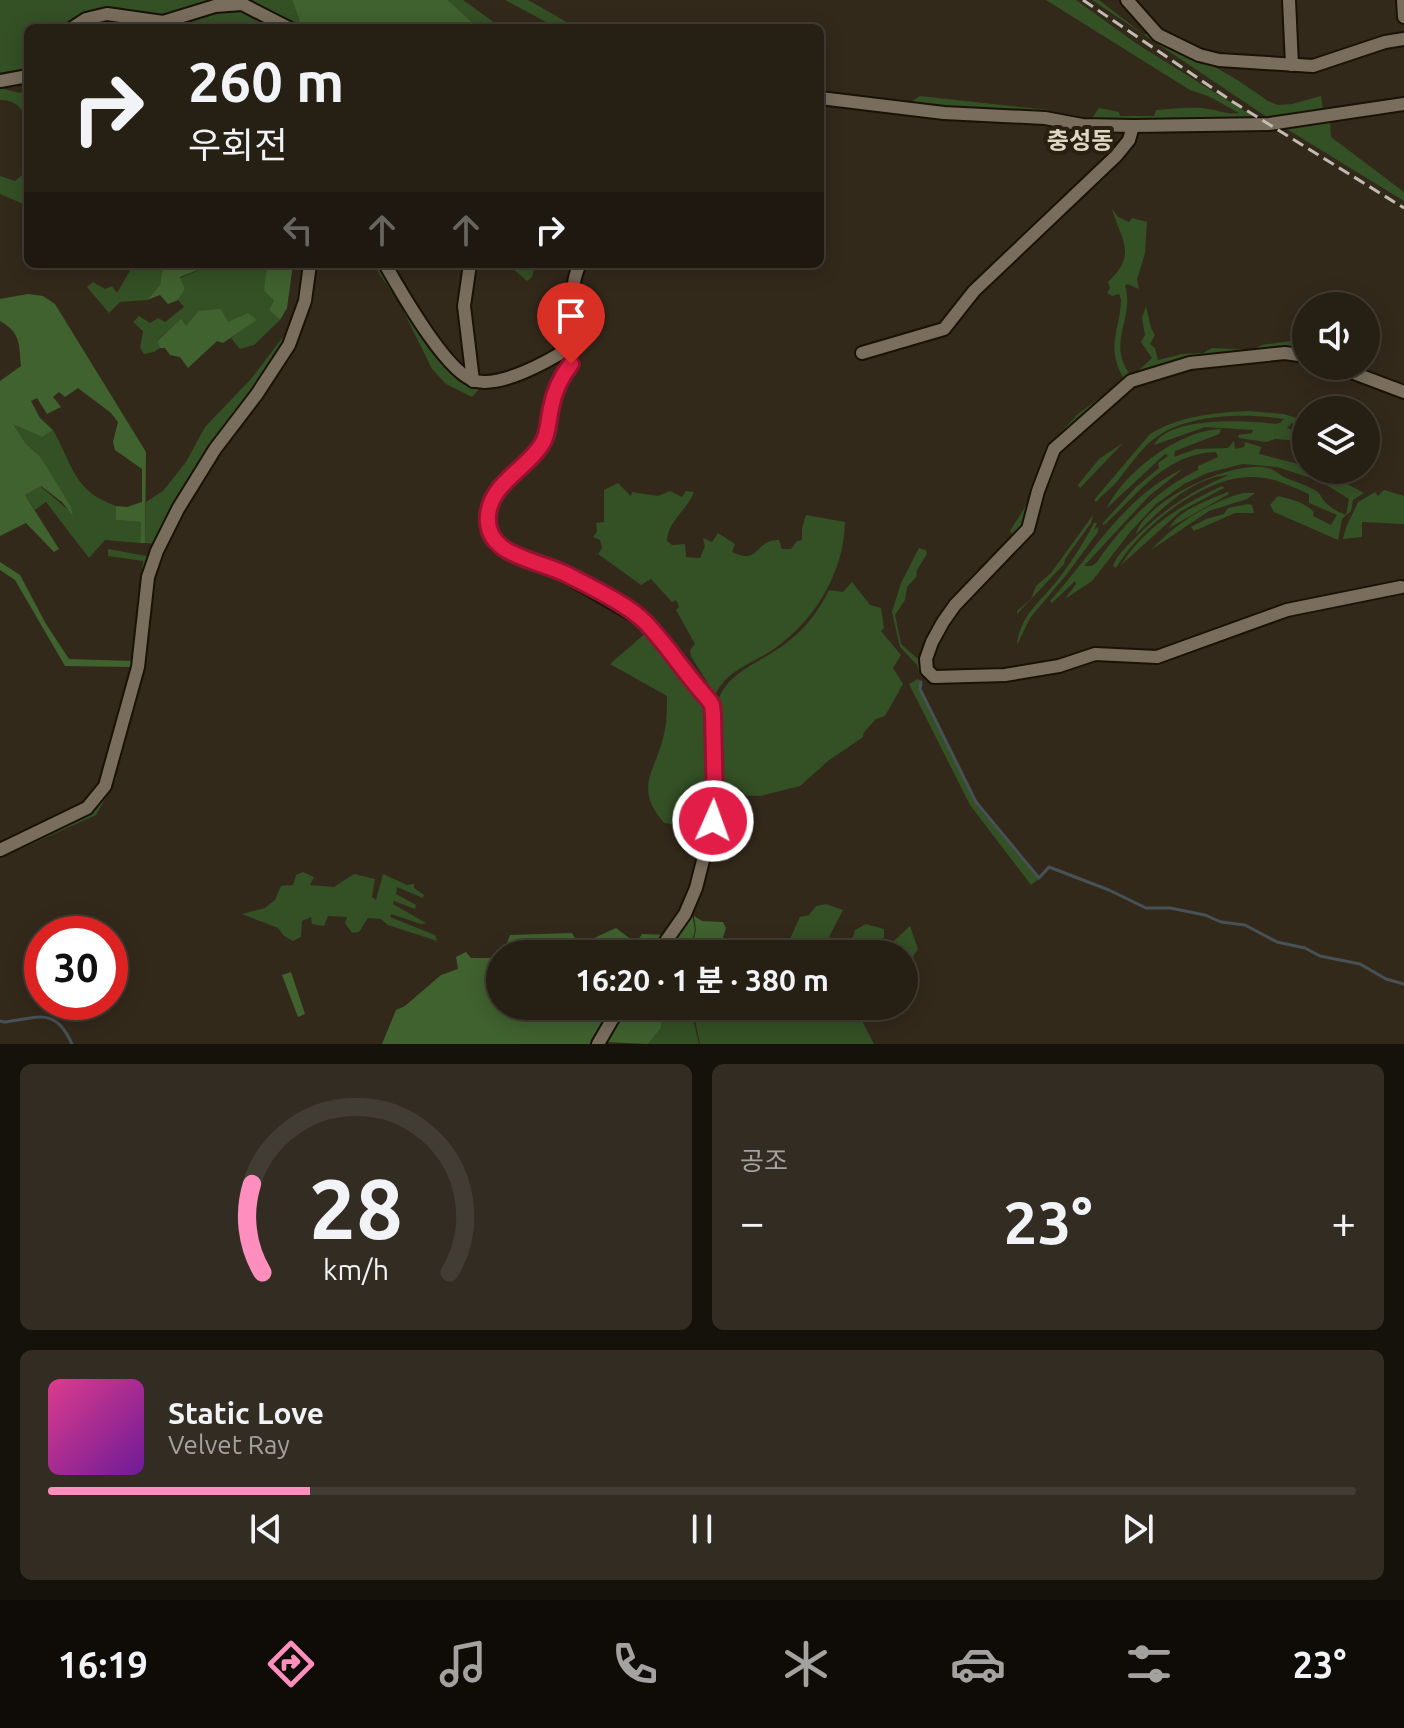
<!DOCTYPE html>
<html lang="ko">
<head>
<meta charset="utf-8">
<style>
  body { margin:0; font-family:Ubuntu,"Noto Sans KR",sans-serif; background:#322c22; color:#f1f3f6; height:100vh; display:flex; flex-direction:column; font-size:30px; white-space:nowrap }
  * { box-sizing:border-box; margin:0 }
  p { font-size:26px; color:#a4a2a0 }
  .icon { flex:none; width:44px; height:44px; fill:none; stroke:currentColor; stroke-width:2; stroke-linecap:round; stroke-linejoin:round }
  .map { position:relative; height:1044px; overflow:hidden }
  .panel { display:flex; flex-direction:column; gap:20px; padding:20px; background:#15110b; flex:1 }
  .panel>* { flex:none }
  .guide { position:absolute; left:24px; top:24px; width:800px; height:244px; border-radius:12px; box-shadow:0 4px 20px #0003,0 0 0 2px #423d34; background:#261f14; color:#f1f3f6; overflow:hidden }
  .controls { position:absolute; left:1292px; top:292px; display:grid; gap:16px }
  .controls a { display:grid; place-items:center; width:88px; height:88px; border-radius:50%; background:#261f14; box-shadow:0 4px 20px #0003,0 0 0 2px #423d34; font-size:40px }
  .speed { position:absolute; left:24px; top:916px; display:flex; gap:16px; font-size:40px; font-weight:700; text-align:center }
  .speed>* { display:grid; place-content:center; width:104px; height:104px; border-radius:50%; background:#261f14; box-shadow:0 4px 20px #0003,0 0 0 2px #423d34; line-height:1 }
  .speed .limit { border:12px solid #d22; background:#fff; color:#111 }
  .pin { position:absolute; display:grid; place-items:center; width:68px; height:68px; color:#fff; margin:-82px -34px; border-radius:50% 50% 50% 0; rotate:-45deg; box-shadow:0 0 8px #0007 }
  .pin .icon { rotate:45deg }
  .me { position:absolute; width:88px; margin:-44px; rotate:2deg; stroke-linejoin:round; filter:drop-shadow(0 0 6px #0008) }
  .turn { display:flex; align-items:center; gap:28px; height:168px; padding:0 32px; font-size:36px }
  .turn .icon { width:104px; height:104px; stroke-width:2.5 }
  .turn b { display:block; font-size:56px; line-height:68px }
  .lanes { display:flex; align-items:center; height:76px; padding:0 32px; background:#0003; justify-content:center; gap:40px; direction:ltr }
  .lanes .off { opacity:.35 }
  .big { font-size:60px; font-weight:700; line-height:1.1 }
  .panel .widget { flex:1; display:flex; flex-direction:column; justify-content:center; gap:12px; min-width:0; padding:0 28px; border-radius:12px; background:#322c22 }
  .panel .dial { align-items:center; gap:0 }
  .dial svg { height:208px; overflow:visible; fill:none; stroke:#423d34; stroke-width:7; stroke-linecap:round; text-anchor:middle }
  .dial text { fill:#f1f3f6; stroke:none }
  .song { display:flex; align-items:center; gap:24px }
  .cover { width:96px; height:96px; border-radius:12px; background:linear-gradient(135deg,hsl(330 70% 55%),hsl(280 70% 35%)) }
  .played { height:8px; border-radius:4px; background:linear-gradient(90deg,#fe8ebd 20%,#423d34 20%) }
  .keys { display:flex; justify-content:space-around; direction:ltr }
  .heat { display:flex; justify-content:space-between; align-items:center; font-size:44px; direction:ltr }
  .panel .tiles { flex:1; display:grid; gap:20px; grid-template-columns:1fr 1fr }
  .widget:last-child { grid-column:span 2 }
  .trip { position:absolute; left:486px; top:940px; width:432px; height:80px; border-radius:40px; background:#261f14; box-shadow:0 4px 20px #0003,0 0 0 2px #423d34; font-weight:700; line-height:80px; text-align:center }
  .tabs { display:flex; height:128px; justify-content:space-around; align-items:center; background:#0f0c08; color:#a4a2a0 }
  .tabs .icon { width:56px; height:56px }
  .tabs .active { color:#fe8ebd }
  .tabs b { font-size:36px; color:#f1f3f6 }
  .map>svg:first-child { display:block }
  .green { fill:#345025 }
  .forest { fill:#40622f }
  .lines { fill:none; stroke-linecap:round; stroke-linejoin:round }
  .stream { stroke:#475156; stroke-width:3 }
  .minor-casing { stroke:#1a1205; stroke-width:16 }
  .minor { stroke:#796e5e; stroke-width:12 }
  .rail { stroke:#c1bbb1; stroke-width:3; stroke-dasharray:12 6; stroke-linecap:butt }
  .route-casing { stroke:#92132f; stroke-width:20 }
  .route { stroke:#e11d48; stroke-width:14 }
  .labels { text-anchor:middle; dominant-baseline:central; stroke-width:8; stroke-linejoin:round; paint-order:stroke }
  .quarter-label { font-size:24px; font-weight:bold; fill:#e1d5c3; stroke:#292012 }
</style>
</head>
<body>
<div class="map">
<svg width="1404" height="1044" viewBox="0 0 1404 1044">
  <rect width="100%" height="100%" fill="#33291b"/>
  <g class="green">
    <polygon points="0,0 232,0 173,18 117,13 68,28 28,28 28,74 0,79"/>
    <polygon points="239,0 292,0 302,28 290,26"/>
    <polygon points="448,0 463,0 502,28 478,28"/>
    <polygon points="505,0 528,0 577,28 557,28"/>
    <path d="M 1046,0 L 1076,0 L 1137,44 L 1259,120 L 1090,121 L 1099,108 L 1119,112 L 1120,116 L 1154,116 L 1156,110 C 1171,109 1187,107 1201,108 C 1215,109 1227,115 1239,113 L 1208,96 L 1190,90 Z"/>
    <polygon points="1092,0 1099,0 1144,35 1153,31 1239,81 1268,101 1278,105 1292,104 1321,96 1323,110 1270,119"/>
    <polygon points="241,6 278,28 75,28 87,21 184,17"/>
    <path d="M 28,87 L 28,121 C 22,107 15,100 0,100 L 0,88 L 20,93 Z"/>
    <polygon points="920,96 1048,110 1048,114 912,105 912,101"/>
    <polygon points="1330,120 1331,137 1404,192 1404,201 1282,126"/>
    <polygon points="28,170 28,206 0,194 0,176 15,181"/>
    <path d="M 1112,209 L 1118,217 L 1129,222 L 1132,218 L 1147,222 L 1145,253 L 1137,280 L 1139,289 L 1127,284 L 1125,286 C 1135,317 1107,342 1129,373 L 1138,371 L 1152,358 L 1141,342 L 1145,335 L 1142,318 L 1146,306 L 1151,328 L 1155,335 L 1150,344 L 1155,348 L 1158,360 L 1182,354 L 1203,353 L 1212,348 L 1252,350 L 1262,345 L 1291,341 L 1306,344 L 1306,353 L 1153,370 L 1056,442 L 1026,528 L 959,598 L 919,672 L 917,665 L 900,647 L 892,612 L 901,583 L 919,548 L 926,550 L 927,554 L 917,570 L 916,577 L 907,587 L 905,600 L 895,615 L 901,644 L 919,660 L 942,611 L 1014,536 L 1010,531 L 1030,499 L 1047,447 L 1078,414 L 1117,385 L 1123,377 C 1105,346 1121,328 1121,299 L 1119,294 L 1112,296 L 1107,293 L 1110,288 L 1108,282 C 1138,254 1121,240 1112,209 Z"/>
    <polygon points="129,264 172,264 162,271 160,285 147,300 120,302 109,313 87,287 93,282 105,289 112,286 117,293 132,267"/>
    <polygon points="213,264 267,264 265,267 274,300 269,310 280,320 254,345 240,349 231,338 256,320 185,326 181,320 157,340 160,348 154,352 144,354 140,348 143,331 133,322 139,316 150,323 158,318 165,322 184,307 178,300 185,289 180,278"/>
    <polygon points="301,264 307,264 296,323 158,544 145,543 146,502 163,491 186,462 205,427 251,379 283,337 294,320 300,297"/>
    <polygon points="373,264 381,264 420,329 482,386 472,397 446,384 432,369 401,306"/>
    <polygon points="535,264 532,277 527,281 513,269 472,265"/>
    <path d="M 1247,411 L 1284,414 L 1306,421 L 1306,426 L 1292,423 L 1287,428 L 1306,433 L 1303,441 L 1275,439 L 1266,442 L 1239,438 L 1238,435 L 1252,433 L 1253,430 L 1205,427 L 1154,445 C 1168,416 1248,420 1275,424 L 1280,423 L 1284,419 C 1248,413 1193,414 1161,434 C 1142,445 1128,469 1114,485 C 1108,491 1101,496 1096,502 L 1094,500 L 1150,434 C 1180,416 1213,413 1247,411 Z"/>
    <path d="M 12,423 L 42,437 L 53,430 C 73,465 73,491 116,506 L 116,520 L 141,522 L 140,543 L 105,540 L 89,558 L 46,502 L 35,510 L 25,495 L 40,486 L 73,514 L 40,456 L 26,444 Z"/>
    <path d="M 1221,429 L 1219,434 L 1175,451 L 1174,457 L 1196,449 L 1228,448 L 1234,441 L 1235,449 L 1244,447 L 1245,442 L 1261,447 L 1259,454 L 1306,466 L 1306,470 L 1327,473 L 1364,493 L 1353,500 L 1351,511 L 1342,519 L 1338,540 L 1274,512 L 1270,505 L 1278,496 C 1291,499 1304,502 1314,512 L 1313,516 L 1331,525 L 1337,515 L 1309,503 L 1309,494 C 1290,486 1271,476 1250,477 C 1203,477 1139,528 1116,568 L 1113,566 C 1117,555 1127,546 1136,537 C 1164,509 1193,490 1229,475 C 1192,477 1160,510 1136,534 C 1145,501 1233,459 1268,468 C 1274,469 1278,474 1284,477 C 1295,482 1307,485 1318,492 C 1321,495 1322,499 1325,502 C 1329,507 1340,513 1346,515 L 1349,499 L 1320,481 L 1277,467 L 1243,464 L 1207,473 L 1184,484 L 1156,504 L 1131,531 L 1092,581 L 1065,599 L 1076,584 L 1075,581 L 1052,603 L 1050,601 C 1091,556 1125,495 1183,469 L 1149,496 L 1084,566 L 1092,566 L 1097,562 C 1121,526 1159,488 1198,470 L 1198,466 L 1218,457 L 1216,452 C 1164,454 1140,493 1104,525 L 1102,524 L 1136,487 L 1159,468 L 1158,463 L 1168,456 L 1165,454 L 1107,508 C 1124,472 1180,430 1221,429 Z"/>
    <polygon points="1123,443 1080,488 1078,485 1099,459"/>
    <path d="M 618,483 L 631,496 L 632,492 L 658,496 L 670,491 L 682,497 L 686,491 L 694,492 C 688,509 667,522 667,541 L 672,545 L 685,544 L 686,557 L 700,558 L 705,546 L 703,538 L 712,542 L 718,533 L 735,544 L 732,552 C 760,566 755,539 779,540 L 782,549 L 791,549 L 797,541 L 802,540 L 802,528 L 806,515 L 845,522 C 844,575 811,627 766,654 C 745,666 726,672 715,695 L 691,656 L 690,650 L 695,644 L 676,610 L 679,607 L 676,600 L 672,602 L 651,579 L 641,585 L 598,554 L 602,548 L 600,540 L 593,537 L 597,532 L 596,523 L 604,522 L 604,490 Z"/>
    <path d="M 1222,486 L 1224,488 L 1181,511 L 1121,565 C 1144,527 1183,504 1222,486 Z"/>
    <path d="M 1384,490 L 1404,496 L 1404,524 L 1362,522 L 1362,537 L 1343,539 C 1347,521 1352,517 1358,502 L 1375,492 L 1378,496 Z"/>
    <path d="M 1228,492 L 1229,494 L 1169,528 C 1179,510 1208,500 1228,492 Z"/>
    <path d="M 1243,493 L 1255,493 L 1247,499 L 1209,511 L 1151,550 C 1176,523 1208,503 1243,493 Z"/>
    <polygon points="1248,504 1252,505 1254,513 1235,513 1194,531 1191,527 1206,519 1224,514 1228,508"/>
    <polygon points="1093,515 1091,523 1065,559 1064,564 1017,614 1017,611 1031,599 1036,586 1051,573"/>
    <path d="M 1094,523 L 1097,523 L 1094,530 L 1098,527 L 1098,532 L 1067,574 L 1030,618 L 1017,645 C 1020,616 1039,603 1056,582 C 1070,564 1083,544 1094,523 Z"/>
    <polygon points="108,549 152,557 135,667 131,667 134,661 143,561 108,556"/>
    <path d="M 852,582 L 870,605 L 881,608 L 884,628 L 881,631 L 901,655 L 893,668 L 903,684 L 885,716 L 876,719 L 864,732 L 863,737 L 828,761 L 800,786 L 760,796 L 733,795 L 725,801 L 721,799 L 721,793 L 732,792 L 736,788 L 730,784 L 716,786 L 716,706 C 726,671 759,664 785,644 C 806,628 818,612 829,590 L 843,592 Z"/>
    <path d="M 648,631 L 709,707 L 710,812 L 681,825 L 664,823 C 632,786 657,770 664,734 C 667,723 667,708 667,696 L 610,664 Z"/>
    <polygon points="918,679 921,681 919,689 979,808 1039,879 1031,885 970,805 909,684"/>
    <polygon points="117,777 96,815 0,858 0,853 69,819"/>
    <polygon points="303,872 314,877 310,885 334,887 354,874 375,879 372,897 376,900 383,874 407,885 414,884 414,888 424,895 423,898 397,887 396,894 416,905 415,909 394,901 393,904 426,923 421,924 391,914 390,917 435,935 437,941 388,925 381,919 368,918 359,932 352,933 345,923 347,917 328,916 324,926 312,924 311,917 302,921 301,937 293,941 284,936 278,928 242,914 265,908 275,900 281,886 293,885 296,875"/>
    <polygon points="826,904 843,910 829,937 841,944 853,937 855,930 866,924 884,929 884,937 867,954 783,954 800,917 809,915 816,906"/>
    <polygon points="910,926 918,949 904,971 904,954 880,954"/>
    <polygon points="667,1006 690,1006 699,1044 648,1044 661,1028 662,1014"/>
    <polygon points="692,1006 707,1006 711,1014 727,1014 729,1006 810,1006 810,1017 827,1014 842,1006 889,1006 888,1020 880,1018 878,1009 872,1009 863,1023 874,1044 700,1044"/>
  </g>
  <g class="forest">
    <polygon points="292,0 448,0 478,28 302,28"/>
    <polygon points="172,264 213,264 180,277 185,289 178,300 168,304 160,295 147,300 160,285 162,271"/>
    <polygon points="267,264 293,264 287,308 280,320 269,310 274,300 264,291"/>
    <path d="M 28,294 L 43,296 L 55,304 L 146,452 L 145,543 L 140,543 L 141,522 L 116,520 L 116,506 L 127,507 L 142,502 L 142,469 L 115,450 L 113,442 L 118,422 L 111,413 L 78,388 L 65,397 L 59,392 L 53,397 L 61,407 L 47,414 L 37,398 L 31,401 L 40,418 L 53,430 L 42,437 L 13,424 L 26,444 L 40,456 L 71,507 L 73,516 L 62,502 L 41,486 L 25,495 L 59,549 L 54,552 L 26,523 L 0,536 L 0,381 L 21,366 C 19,344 21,333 0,321 L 0,299 Z"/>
    <polygon points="221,309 228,322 248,313 257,320 223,343 217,341 188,368 180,357 170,355 165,348 160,348 157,341 181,319 186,326 199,311"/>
    <polygon points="0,562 20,575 46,624 69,659 134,661 131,667 65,666 15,580 0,570"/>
    <polygon points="691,908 695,930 688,954 662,954"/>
    <polygon points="694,916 702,921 723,922 726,928 723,937 726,951 723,954 690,954 696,930"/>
    <polygon points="616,928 636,943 642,934 667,935 653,954 503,954 510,935 572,933 576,940 594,938"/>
    <polygon points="466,952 471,958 500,958 500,1006 616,1006 595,1044 382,1044 396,1010 405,1006 441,975 458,969 456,957"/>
    <polygon points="291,972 305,1014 298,1017 282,975"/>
    <polygon points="625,1006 666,1006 662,1014 661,1028 648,1044 604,1042"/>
  </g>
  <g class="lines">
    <g class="stream">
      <polyline points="921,682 920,689 976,802 1039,878 1049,867 1109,890 1146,908 1170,908 1205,915 1221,922 1245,925 1277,942 1305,948 1320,956 1360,964 1386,979 1404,984"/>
      <path d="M 0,1021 L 4,1022 C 38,1018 55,1006 72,1044"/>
    </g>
    <defs>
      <g id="minor">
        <polyline points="1127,0 1158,35 1199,55 1219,60 1313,66 1385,42 1404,39"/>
        <polyline points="1289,0 1292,65"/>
        <polyline points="1403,0 1404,17"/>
        <polyline points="72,28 86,19 107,14 163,22 215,6 242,4 289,28"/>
        <polyline points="0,81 28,76"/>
        <polyline points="820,98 944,113 1045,118 1082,125 1133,126 1269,124 1404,104"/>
        <path d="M 385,264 C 400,290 447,375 476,381 C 502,387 547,362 569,348 C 576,321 567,289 580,264"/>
        <polyline points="470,264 464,306 473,381"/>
        <polyline points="569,348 571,364 555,391 545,438 528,462 498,489 488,512 489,533 497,546 504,550 547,565 644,621 712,705 715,804 713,821 696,888 685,914 657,954"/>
        <polyline points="862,353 944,329 974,291 1116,156 1129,140 1133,126"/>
        <polyline points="1306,356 1285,353 1190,363 1131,381 1054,449 1038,491 1028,529 955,605 943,622 932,642 926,659 927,670 934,677 1005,675 1059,666 1095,654 1157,657 1287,610 1401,587"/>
        <polyline points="1335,366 1404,392"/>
        <polyline points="0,850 87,808 105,786 138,667 148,577 157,551 178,509 215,449 257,394 289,345 305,301 310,264"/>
        <polyline points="598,1044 620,1006"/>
      </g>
    </defs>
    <use href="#minor" class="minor-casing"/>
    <use href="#minor" class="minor"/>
    <polyline class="rail" points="1083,0 1233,102 1404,208"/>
  </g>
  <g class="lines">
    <defs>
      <path id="route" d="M 571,364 C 560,378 554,391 551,408 C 548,420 549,433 542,444 C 527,469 491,483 488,515 C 484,557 538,559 568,575 C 591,587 629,605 646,623 C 668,646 686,675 708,699 L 712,705 L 713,714 L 715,804 L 713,821"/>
    </defs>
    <use href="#route" class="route-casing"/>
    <use href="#route" class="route"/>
  </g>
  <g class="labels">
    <g class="quarter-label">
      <text x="1080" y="140">충성동</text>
    </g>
  </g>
</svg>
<div class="controls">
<a><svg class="icon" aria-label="sound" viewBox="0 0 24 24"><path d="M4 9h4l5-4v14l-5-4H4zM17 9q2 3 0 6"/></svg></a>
<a><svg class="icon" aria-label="layers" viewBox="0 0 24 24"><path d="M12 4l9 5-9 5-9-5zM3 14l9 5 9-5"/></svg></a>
</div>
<div class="speed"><div class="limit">30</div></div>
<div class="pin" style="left:571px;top:364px;background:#d93025"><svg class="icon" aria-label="arrive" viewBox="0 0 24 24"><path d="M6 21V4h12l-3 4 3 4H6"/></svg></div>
<svg class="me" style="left:713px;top:821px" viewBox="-20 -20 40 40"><circle r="17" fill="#e11d48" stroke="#fff" stroke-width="3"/><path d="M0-11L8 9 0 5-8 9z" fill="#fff"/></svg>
<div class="trip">16:20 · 1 분 · 380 m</div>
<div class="guide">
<div class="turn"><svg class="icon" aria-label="right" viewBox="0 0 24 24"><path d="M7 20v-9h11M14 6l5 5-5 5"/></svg><div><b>260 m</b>우회전</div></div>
<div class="lanes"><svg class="icon off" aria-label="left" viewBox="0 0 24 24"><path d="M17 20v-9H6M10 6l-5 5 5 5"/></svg><svg class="icon off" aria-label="ahead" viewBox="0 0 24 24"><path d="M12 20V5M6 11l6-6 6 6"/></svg><svg class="icon off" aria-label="ahead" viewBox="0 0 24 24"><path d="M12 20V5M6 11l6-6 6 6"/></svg><svg class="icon" aria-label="right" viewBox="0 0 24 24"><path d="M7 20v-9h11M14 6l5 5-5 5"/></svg></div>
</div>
</div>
<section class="panel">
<div class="tiles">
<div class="widget dial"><svg viewBox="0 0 100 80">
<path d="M14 69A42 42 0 1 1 86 69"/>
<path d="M14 69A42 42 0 0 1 10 35" stroke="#fe8ebd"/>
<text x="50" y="56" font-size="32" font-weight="700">28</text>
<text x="50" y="72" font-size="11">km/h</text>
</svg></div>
<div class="widget"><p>공조</p>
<div class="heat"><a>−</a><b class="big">23°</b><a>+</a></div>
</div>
<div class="widget">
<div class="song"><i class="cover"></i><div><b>Static Love</b><p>Velvet Ray</p></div></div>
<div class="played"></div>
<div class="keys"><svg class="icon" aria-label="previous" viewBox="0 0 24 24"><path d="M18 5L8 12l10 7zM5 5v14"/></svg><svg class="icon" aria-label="pause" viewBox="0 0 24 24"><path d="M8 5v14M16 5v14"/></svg><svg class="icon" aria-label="next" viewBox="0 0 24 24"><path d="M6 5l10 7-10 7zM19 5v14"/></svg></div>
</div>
</div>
</section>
<nav class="tabs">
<b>16:19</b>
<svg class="icon active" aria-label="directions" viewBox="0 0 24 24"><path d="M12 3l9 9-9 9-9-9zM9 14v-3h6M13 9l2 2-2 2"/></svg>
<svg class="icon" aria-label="music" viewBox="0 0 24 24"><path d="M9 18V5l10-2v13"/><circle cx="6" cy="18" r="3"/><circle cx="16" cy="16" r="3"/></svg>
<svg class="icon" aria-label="phone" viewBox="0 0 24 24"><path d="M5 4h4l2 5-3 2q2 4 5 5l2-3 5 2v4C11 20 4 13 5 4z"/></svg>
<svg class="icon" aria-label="climate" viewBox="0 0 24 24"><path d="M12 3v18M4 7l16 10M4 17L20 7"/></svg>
<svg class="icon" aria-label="car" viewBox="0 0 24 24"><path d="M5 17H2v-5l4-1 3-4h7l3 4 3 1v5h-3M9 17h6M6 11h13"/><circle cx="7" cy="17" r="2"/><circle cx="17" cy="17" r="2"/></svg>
<svg class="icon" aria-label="filters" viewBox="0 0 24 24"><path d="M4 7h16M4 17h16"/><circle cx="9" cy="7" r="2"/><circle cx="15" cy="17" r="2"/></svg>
<b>23°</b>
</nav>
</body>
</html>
